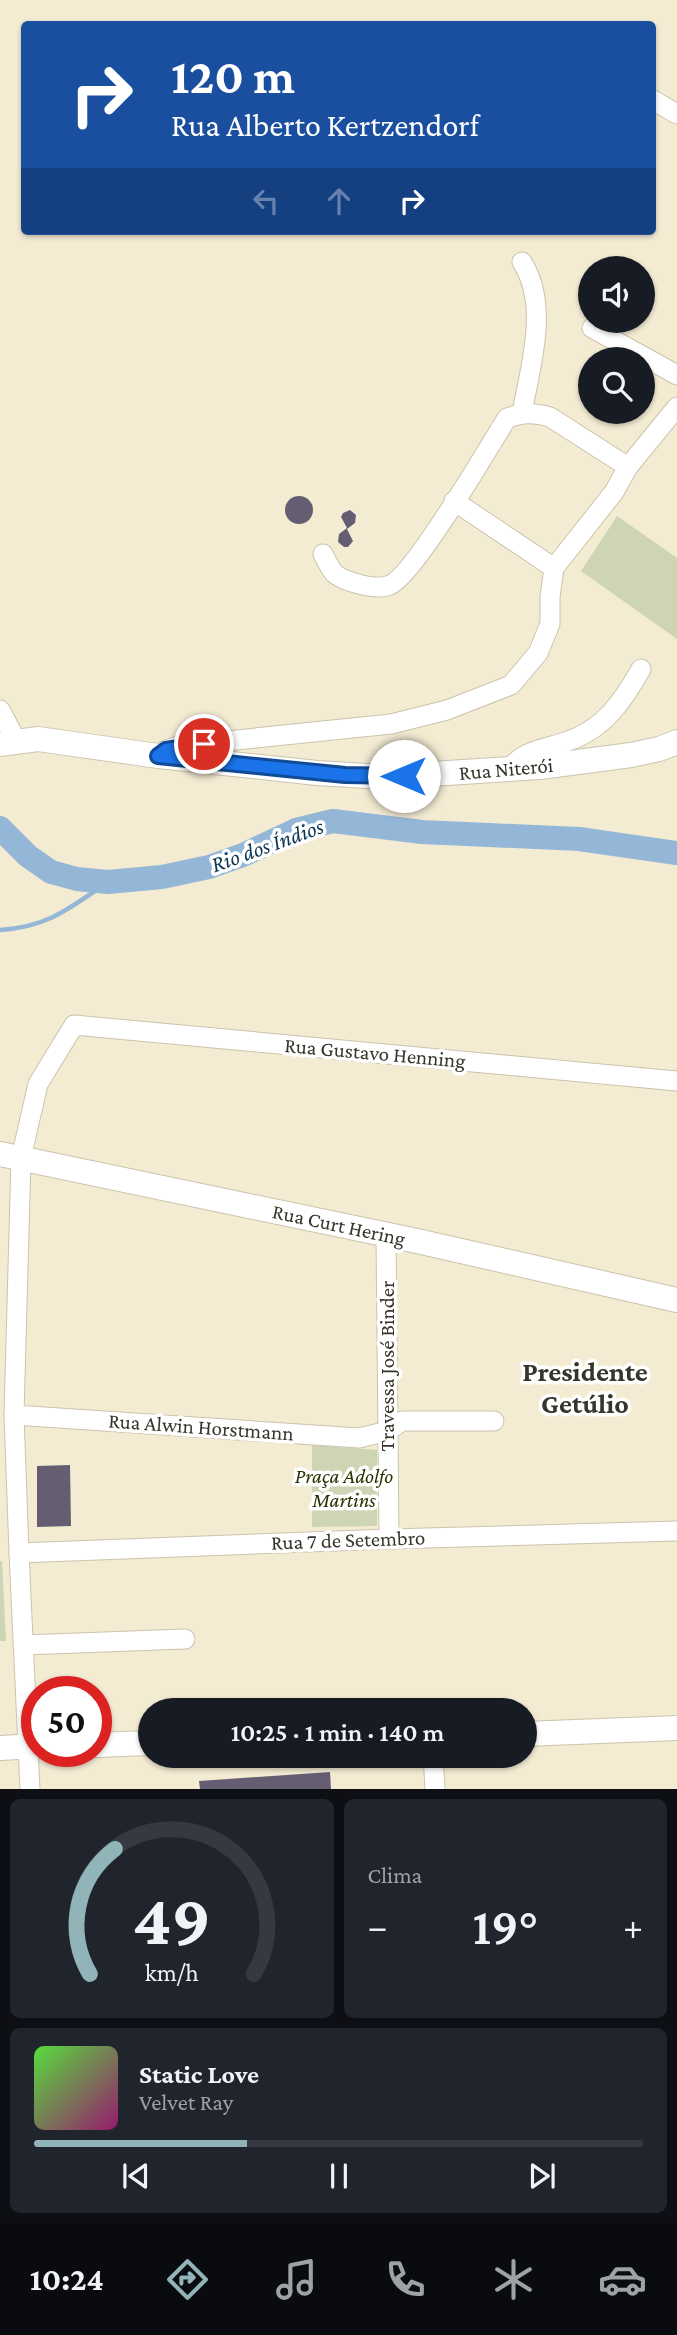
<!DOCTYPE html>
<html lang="pt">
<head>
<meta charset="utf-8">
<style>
  body { margin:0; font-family:"Crimson Pro",serif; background:#20242c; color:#f1f3f6; height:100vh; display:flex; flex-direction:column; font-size:26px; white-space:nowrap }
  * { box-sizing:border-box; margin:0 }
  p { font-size:23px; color:#9ea1a6 }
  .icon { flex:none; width:38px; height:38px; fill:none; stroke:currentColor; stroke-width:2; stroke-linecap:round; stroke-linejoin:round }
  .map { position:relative; height:1789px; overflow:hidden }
  .details { display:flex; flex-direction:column; gap:10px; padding:10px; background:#0d0f14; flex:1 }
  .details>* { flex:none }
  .banner { position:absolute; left:21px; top:21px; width:635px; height:214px; border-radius:7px; box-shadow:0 2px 5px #0004; background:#1a4fa0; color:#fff; overflow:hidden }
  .controls { position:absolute; left:578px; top:256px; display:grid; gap:14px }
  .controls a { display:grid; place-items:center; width:77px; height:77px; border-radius:50%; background:#171b24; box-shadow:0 2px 5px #0004; font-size:35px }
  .speed { position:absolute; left:21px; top:1676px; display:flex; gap:14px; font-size:35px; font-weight:700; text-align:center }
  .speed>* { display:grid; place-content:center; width:91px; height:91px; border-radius:50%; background:#171b24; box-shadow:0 2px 5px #0004; line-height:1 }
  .speed .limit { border:10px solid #d22; background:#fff; color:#111 }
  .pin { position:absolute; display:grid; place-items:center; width:60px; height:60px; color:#fff; margin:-30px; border:4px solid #fff; border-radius:50%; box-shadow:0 2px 7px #0007 }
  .me { position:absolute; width:77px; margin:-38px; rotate:270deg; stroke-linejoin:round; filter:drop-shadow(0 0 5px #0008) }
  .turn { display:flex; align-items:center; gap:24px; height:147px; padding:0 35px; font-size:32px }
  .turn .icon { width:91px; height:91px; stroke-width:2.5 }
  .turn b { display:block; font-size:49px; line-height:60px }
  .lanes { display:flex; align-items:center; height:66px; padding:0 35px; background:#0003; justify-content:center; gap:35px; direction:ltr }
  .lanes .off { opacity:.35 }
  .big { font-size:52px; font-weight:600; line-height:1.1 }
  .details .tile { flex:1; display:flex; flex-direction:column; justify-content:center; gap:10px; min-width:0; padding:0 24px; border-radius:10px; background:#20242c }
  .details .dial { align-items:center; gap:0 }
  .dial svg { height:182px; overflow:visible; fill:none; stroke:#363941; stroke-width:7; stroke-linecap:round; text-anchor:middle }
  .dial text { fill:#f1f3f6; stroke:none }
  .song { display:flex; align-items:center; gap:21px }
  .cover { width:84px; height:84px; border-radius:10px; background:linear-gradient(135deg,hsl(110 70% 55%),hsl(320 70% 35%)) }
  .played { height:7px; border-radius:4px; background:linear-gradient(90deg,#90b4b7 35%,#363941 35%) }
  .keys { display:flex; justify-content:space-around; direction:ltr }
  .heat { display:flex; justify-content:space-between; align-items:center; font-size:38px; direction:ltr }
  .details .tiles { flex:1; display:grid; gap:10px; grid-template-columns:1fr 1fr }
  .tile:last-child { grid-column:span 2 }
  .trip { position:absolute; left:138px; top:1698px; width:399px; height:70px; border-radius:35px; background:#171b24; box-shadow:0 2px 5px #0004; font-weight:600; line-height:70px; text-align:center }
  .dock { display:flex; height:112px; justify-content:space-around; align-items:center; background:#090b0e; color:#9ea1a6 }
  .dock .icon { width:49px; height:49px }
  .dock .active { color:#90b4b7 }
  .dock b { font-size:32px; color:#f1f3f6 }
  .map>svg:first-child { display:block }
  .green { fill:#cdd5b5 }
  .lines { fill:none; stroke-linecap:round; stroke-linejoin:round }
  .stream { stroke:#94b7d7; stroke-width:4.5 }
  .river { stroke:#94b7d7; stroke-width:24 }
  .building { fill:#655e72 }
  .minor-casing { stroke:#ccc3ac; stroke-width:21 }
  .major-casing { stroke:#ccc3ac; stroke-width:26 }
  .minor { stroke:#fff; stroke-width:19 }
  .major { stroke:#fff; stroke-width:24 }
  .route-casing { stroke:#114b97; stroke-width:18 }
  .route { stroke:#1a73e8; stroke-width:12 }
  .labels { text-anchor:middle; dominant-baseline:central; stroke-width:7; stroke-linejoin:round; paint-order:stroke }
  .street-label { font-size:21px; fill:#37342b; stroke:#fff }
  .park-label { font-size:21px; font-style:italic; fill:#2a3300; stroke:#fff }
  .water-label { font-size:23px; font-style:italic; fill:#0c3655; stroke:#fff }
  .district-label { font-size:28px; font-weight:bold; fill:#37342b; stroke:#fff }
</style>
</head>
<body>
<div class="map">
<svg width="677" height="1789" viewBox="0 0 677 1789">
  <rect width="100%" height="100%" fill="#f4ebd3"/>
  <g class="green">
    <polygon points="617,516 677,558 677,639 581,571"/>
    <polygon points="312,1445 377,1450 377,1526 312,1527"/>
    <polygon points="0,1561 2,1561 6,1641 0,1641"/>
  </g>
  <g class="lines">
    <path class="stream" d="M 0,930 C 48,927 70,908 108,882"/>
    <polyline class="river" points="0,828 28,856 51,872 77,879 108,882 162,877 209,867 243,855 296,830 333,821 422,832 579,839 677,853"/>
  </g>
  <g class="building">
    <circle cx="299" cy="510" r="14"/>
    <polygon points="350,510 356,515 355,523 347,529 353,541 348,547 344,547 338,542 339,534 347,528 341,517 343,513"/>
    <polygon points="70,1465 71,1526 37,1527 37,1466"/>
    <polygon points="330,1772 331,1789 200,1789 199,1781"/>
  </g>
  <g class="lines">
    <defs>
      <g id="minor">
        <polyline points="653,100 677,114"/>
        <polyline points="592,328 677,375"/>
        <path d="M 522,413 C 530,367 550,306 522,262"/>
        <polyline points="454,501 554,568"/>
        <path d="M 323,554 C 326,560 330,568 334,573 C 344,582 377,591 390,585 C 414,575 489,447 507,418 C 523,413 534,412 550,417 L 628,467"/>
        <polyline points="0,710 16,740"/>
        <polyline points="158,756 166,750 178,746 391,724 447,710 511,685 538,653 550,624 550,597 554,568 614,492 628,467 677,407"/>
        <path d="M 509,769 C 525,749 544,750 568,741 C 604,729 623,701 641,669"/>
        <polyline points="386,1236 389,1539"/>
        <polyline points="14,1415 359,1438 388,1431 402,1421 494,1421"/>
        <polyline points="19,1553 389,1539 677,1531"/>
        <polyline points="23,1645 185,1639"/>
        <polyline points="433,1755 435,1789"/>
        <polyline points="30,1789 19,1553 14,1415 21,1158 38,1084 74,1025 677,1081"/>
      </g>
      <g id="major">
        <polyline points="0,744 38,739 158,756 317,773 384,777 540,767 631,755 659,749 677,742"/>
        <polyline points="0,1154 417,1241 677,1300"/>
        <polyline points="525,1734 677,1728"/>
        <polyline points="96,1745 150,1743"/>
        <polyline points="0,1748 37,1746"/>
      </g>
    </defs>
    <use href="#minor" class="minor-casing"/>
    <use href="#major" class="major-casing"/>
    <use href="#minor" class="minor"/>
    <use href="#major" class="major"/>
  </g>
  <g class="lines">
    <defs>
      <polyline id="route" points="204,744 166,750 158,756 345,775 404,776"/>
    </defs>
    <use href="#route" class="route-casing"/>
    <use href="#route" class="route"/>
  </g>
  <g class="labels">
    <g class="street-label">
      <text transform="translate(506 769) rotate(-5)">Rua Niterói</text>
      <text transform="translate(375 1053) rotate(5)">Rua Gustavo Henning</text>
      <text transform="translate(339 1225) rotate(12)">Rua Curt Hering</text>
      <text transform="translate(387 1366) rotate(-90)">Travessa José Binder</text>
      <text transform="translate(201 1427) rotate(4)">Rua Alwin Horstmann</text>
      <text transform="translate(348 1540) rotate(-2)">Rua 7 de Setembro</text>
    </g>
    <g class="park-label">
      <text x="344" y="1476">Praça Adolfo<tspan x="344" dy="24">Martins</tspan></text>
    </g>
    <g class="water-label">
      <text transform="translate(267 845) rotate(-20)">Rio dos Índios</text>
    </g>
    <g class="district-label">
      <text x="585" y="1371">Presidente<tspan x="585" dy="32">Getúlio</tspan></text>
    </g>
  </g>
</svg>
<div class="controls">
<a><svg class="icon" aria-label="sound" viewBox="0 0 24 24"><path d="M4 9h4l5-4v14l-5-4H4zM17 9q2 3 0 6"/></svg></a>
<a><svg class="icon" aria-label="search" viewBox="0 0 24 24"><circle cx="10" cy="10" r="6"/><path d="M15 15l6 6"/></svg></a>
</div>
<div class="speed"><div class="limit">50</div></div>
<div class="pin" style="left:204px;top:744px;background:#d93025"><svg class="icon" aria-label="arrive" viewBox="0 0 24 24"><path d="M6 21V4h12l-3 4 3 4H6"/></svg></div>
<svg class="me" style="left:404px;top:776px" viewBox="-20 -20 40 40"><circle r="19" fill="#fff"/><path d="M0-13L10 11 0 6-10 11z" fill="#1a73e8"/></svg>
<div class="trip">10:25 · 1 min · 140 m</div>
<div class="banner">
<div class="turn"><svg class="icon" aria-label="right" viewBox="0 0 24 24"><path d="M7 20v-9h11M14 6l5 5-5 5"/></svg><div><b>120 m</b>Rua Alberto Kertzendorf</div></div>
<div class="lanes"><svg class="icon off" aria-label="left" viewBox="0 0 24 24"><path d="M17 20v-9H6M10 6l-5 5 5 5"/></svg><svg class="icon off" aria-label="ahead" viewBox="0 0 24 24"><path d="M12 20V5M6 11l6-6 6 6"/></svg><svg class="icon" aria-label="right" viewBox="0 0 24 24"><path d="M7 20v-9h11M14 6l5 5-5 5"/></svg></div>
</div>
</div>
<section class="details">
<div class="tiles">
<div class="tile dial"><svg viewBox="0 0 100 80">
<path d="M14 69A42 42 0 1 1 86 69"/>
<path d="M14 69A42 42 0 0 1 25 14" stroke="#90b4b7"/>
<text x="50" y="56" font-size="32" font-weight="700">49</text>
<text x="50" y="72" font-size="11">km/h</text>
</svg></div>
<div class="tile"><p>Clima</p>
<div class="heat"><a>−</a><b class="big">19°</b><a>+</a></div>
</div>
<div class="tile">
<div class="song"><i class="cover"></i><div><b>Static Love</b><p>Velvet Ray</p></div></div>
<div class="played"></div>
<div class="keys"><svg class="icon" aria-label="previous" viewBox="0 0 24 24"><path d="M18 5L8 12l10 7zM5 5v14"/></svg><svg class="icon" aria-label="pause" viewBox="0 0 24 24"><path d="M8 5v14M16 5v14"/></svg><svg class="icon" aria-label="next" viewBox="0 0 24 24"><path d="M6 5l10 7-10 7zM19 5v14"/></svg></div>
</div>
</div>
</section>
<nav class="dock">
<b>10:24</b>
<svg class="icon active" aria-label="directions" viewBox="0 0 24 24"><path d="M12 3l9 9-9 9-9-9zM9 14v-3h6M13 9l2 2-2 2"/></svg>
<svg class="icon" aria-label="music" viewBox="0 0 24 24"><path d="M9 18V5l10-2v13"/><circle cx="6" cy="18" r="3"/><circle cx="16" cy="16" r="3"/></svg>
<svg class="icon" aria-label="phone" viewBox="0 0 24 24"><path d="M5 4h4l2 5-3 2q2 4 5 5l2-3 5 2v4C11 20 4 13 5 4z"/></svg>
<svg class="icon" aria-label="climate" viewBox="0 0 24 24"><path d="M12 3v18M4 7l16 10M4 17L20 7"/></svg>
<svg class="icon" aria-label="car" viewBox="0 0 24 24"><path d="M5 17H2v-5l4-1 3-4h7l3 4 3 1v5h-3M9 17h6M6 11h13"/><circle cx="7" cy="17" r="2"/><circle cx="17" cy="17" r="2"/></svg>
</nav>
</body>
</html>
